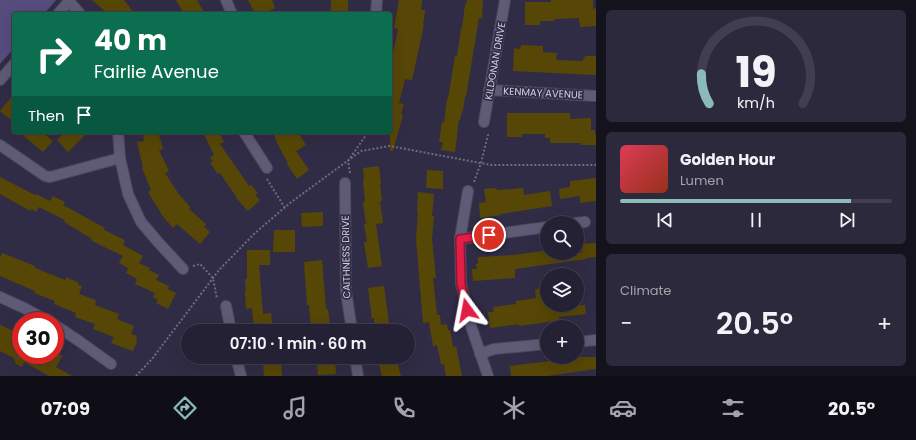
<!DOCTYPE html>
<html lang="en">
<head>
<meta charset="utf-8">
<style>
  body { margin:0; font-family:Poppins,sans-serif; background:#2d293c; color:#f1f3f6; height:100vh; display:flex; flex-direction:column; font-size:15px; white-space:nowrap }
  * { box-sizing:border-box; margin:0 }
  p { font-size:13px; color:#a3a3ac }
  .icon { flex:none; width:22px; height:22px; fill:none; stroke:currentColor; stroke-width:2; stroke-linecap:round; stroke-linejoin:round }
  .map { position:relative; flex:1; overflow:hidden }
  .side { display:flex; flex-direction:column; gap:10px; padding:10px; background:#14121d; width:320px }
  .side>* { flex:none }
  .guide { position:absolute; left:12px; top:12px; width:380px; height:122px; border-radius:4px; box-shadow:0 4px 16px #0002,0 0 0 1px #423e4f; background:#0b6e4f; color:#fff; overflow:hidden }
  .buttons { position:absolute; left:540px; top:216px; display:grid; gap:8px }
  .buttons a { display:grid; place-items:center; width:44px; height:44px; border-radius:50%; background:#252134; box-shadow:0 4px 16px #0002,0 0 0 1px #423e4f; font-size:20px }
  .speed { position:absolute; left:12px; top:312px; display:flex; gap:8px; font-size:20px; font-weight:700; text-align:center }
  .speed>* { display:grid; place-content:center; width:52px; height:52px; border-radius:50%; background:#252134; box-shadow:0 4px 16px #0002,0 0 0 1px #423e4f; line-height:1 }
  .speed .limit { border:6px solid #d22; background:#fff; color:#111 }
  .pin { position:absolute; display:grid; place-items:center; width:34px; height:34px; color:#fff; margin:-17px; border:2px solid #fff; border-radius:50%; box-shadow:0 1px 4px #0007 }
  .me { position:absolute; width:44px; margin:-22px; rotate:347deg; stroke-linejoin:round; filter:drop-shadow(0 0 3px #0008) }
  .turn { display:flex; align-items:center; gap:14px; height:84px; padding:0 16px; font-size:18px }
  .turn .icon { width:52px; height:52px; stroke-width:2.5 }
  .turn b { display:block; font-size:28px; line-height:34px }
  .then { display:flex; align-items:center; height:38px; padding:0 16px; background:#0003; gap:8px; font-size:15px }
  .big { font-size:30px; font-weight:600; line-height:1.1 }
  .side .tile { flex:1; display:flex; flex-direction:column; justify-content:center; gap:6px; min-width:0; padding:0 14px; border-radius:6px; background:#2d293c }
  .side .dial { align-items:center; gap:0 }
  .dial svg { height:104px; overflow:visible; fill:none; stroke:#423e4f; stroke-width:7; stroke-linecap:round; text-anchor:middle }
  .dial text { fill:#f1f3f6; stroke:none }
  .song { display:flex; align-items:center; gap:12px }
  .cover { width:48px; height:48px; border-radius:6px; background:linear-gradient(135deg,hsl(350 70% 55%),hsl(10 70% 35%)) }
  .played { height:4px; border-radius:2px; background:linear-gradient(90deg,#8bbbb9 85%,#423e4f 85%) }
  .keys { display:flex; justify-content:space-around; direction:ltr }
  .heat { display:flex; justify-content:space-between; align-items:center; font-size:22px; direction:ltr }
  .trip { position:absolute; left:181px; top:324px; width:234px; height:40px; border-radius:20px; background:#252134; box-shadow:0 4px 16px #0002,0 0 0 1px #423e4f; font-weight:600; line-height:40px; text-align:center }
  .tab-bar { display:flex; height:64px; justify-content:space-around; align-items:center; background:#0f0d15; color:#a3a3ac }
  .tab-bar .icon { width:28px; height:28px }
  .tab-bar .on { color:#8bbbb9 }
  .tab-bar b { font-size:18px; color:#f1f3f6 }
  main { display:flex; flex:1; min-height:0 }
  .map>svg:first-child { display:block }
  .green { fill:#564c7d }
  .building { fill:#574706 }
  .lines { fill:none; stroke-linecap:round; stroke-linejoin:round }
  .street-casing { stroke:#4d495e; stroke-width:12 }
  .path { stroke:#6f6b81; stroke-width:2; stroke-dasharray:2 2; stroke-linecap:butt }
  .street { stroke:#5f5b77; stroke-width:10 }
  .route-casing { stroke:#92132f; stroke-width:10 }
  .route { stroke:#e11d48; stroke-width:7 }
  .labels { text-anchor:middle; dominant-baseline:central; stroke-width:3.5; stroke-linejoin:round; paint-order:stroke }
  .street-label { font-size:10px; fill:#d2d0e0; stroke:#312c45 }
</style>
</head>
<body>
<main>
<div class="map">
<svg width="596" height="376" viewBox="0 0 596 376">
  <rect width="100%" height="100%" fill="#312c45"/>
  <polygon class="green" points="0,0 56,0 44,14 14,14 14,48 0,64"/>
  <g class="building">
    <polygon points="92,0 124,0 135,14 108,14"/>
    <polygon points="176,0 197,0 205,14 184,14"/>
    <polygon points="248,0 272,0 275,8 263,14 255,14"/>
    <rect x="331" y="0" width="17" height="14"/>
    <polygon points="399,0 422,0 421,10 425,10 423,25 424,25 412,80 405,79 399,103 404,104 401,114 403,115 393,151 390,151 390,68 398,29 394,28"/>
    <polygon points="467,0 483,0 482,18 479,18 466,96 465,96 463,111 462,111 460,120 459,119 455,152 441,150 443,142 439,142 442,122 444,123 447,99 448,99 455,56 457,56 461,28 462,28 465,4 466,5"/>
    <polygon points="551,0 593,0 593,9 596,8 596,26 580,27 579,18 554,19 554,21 540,21 540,25 525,25 525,2 551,2"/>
    <polygon points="521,45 543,46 543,52 557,53 556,60 583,61 583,59 584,59 585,56 596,56 596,75 513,71 514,48 520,49"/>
    <polygon points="14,94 14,122 0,111"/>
    <polygon points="507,113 570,113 570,119 591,118 591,130 595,130 595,134 596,134 596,145 581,145 581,143 550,143 550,138 545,138 545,134 522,134 522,137 507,137"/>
    <polygon points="19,132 42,132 53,141 43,152"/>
    <polygon points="65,132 88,132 68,152 57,140"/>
    <polygon points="143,132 158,132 163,149 159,150 169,171 165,173 178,193 190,207 189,209 206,224 204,227 210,232 200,244 177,224 173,228 161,214 161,213 148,192 151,190 142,168 143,167 137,142 144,141"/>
    <polygon points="203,132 219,132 224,142 220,144 249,186 251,185 258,193 255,195 260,200 248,211 236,198 237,198 220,173 218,174 210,163 213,161 210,158 214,155"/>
    <polygon points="272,132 298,132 306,145 296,151 309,170 297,179 287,164 288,163 276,141 277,141"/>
    <polygon points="379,166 381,184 380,184 382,201 380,201 383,223 376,224 382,266 368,268 364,242 367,242 364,224 366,224 363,202 365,202 363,180 364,180 363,168"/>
    <polygon points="427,170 443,171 443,189 426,188"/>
    <polygon points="0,177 35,195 36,194 50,201 53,196 65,202 63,205 105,228 104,230 125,240 123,245 143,256 139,263 150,268 149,270 159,275 156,280 169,286 168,289 176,293 168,309 156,303 158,300 153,297 155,293 135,284 137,279 126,273 128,268 119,263 123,256 92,241 92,239 64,222 65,220 39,207 36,212 31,209 30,211 0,194"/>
    <polygon points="596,178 596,201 580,203 580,196 560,199 559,189 570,187 570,181"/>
    <polygon points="495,188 498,190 523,188 524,195 550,191 552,206 500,214 501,215 480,218 479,203 486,202 484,189"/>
    <polygon points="418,192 434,194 432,216 434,216 432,239 436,278 433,278 437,315 440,315 441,325 447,324 448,330 450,330 453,347 456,346 462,376 446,376 444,364 441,364 437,345 433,346 429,322 423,323 416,239 418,211 417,211"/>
    <polygon points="323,212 323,226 302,227 301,213"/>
    <polygon points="274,230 295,230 295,252 273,252"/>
    <polygon points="596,243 596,257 586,258 586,259 515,269 515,278 473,281 472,269 477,269 476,264 478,264 478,257 514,255 543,251 544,253 582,253 581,244"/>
    <polygon points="247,250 270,250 270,265 259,265 263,314 271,313 273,331 254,331 252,308 246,309 245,291 246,291 245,279 247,279"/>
    <polygon points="2,253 35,266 35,268 65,280 66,277 79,283 78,285 82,286 79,294 96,300 95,305 119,314 117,319 134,326 131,334 137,336 136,340 137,342 133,351 111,343 114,337 93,329 95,324 75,317 76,313 54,304 55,301 34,293 35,291 0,276 0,258"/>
    <polygon points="322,260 326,309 328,309 330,327 311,329 309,305 307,305 304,262"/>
    <polygon points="384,286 390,331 374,331 374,318 372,319 368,288"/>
    <polygon points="545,288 547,305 585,305 586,314 559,317 559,320 541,323 519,326 519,324 490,328 488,312 494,312 493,307 516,304 516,301 536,298 535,289"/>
    <polygon points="0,325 21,334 21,355 63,355 56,367 72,376 49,376 24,362 22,367 16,364 14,358 0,351"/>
    <polygon points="316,357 335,357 336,374 318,375"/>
    <polygon points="377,357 396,357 401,376 382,376"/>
    <polygon points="569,357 596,357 596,369 547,376 511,376 510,366 551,361 551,360"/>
    <polygon points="281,360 282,376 264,376 263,362"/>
  </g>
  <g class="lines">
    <defs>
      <g id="street">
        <polyline points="226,0 232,14"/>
        <polyline points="69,1 80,14"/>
        <polyline points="58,14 70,0"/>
        <polyline points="376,14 377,0"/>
        <polyline points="0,80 14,64"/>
        <polyline points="489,90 596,96"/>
        <polyline points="484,122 505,0"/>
        <polyline points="118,132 120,158 128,194 141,222 158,242 183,269"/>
        <polyline points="244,132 267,168"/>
        <polyline points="0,145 45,176 50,177 120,158"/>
        <polyline points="345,183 346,291 352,331"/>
        <polyline points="468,191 460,239 461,283 470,323 488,376"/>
        <polyline points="575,223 585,222"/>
        <polyline points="460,239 547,227"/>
        <polyline points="0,297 24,308 48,321"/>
        <polyline points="226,306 231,331"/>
        <polyline points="55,325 79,341 111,364"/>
        <polyline points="577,342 596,340"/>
        <polyline points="480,354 494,349 547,344"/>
        <polyline points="236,357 241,376"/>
        <polyline points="355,357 358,376"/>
      </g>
    </defs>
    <use href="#street" class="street-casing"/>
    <g class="path">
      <polyline points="350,173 348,161 366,135 367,132"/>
      <polyline points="267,179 285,208"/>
      <polyline points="474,182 481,163 488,135 487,133"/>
      <polyline points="193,266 200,264 213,278 217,299"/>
      <polyline points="136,376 152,359 219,270 255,233 290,203 361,151 390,146 491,165 596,165"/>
    </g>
    <use href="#street" class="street"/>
  </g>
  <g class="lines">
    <defs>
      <polyline id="route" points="467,310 461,284 460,239 489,235"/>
    </defs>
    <use href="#route" class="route-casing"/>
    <use href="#route" class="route"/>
  </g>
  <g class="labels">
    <g class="street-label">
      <text transform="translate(495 61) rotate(-80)">KILDONAN DRIVE</text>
      <text transform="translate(543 93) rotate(3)">KENMAY AVENUE</text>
      <text transform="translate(346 257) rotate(-91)">CAITHNESS DRIVE</text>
    </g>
  </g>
</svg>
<div class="buttons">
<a><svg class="icon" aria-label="search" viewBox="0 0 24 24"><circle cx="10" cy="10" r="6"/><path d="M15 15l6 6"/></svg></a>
<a><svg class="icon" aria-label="layers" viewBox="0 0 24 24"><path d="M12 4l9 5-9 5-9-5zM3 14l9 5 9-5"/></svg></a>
<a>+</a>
</div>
<div class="speed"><div class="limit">30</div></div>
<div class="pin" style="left:489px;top:235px;background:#d93025"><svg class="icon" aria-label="arrive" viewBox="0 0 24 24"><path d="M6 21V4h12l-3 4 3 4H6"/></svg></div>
<svg class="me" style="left:467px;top:310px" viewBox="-20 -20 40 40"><path d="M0-17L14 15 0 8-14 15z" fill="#e11d48" stroke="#fff" stroke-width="4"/></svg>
<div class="trip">07:10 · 1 min · 60 m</div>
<div class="guide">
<div class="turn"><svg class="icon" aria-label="right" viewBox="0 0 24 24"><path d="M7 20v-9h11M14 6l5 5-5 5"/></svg><div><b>40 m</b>Fairlie Avenue</div></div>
<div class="then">Then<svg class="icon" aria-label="arrive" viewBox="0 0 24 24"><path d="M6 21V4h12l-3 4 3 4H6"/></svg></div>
</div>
</div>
<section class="side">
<div class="tile dial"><svg viewBox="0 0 100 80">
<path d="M14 69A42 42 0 1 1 86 69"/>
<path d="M14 69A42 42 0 0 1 8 46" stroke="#8bbbb9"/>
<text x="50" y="56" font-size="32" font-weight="700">19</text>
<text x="50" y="72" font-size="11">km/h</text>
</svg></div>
<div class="tile">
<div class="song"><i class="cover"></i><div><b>Golden Hour</b><p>Lumen</p></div></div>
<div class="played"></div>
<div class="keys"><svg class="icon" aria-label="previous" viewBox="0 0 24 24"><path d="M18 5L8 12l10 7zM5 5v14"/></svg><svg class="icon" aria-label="pause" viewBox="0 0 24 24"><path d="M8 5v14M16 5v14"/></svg><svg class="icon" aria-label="next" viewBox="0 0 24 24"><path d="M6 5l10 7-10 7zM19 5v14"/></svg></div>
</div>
<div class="tile"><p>Climate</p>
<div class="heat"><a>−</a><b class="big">20.5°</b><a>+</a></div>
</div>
</section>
</main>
<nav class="tab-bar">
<b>07:09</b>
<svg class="icon on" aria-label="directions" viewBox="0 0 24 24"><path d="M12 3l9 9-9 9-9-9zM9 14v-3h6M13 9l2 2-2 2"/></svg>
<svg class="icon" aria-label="music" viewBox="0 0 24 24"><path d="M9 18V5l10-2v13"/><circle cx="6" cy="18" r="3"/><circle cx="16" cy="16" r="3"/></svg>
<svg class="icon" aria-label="phone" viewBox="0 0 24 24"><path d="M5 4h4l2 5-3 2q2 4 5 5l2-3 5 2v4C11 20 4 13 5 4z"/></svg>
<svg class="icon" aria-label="climate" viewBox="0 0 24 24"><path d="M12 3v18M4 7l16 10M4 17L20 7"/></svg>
<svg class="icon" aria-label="car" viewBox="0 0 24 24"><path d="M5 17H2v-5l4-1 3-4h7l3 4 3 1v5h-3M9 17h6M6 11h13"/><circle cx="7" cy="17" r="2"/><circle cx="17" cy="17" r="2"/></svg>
<svg class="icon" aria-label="filters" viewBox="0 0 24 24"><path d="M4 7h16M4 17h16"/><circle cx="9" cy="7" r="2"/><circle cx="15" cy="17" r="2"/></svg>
<b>20.5°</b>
</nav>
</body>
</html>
